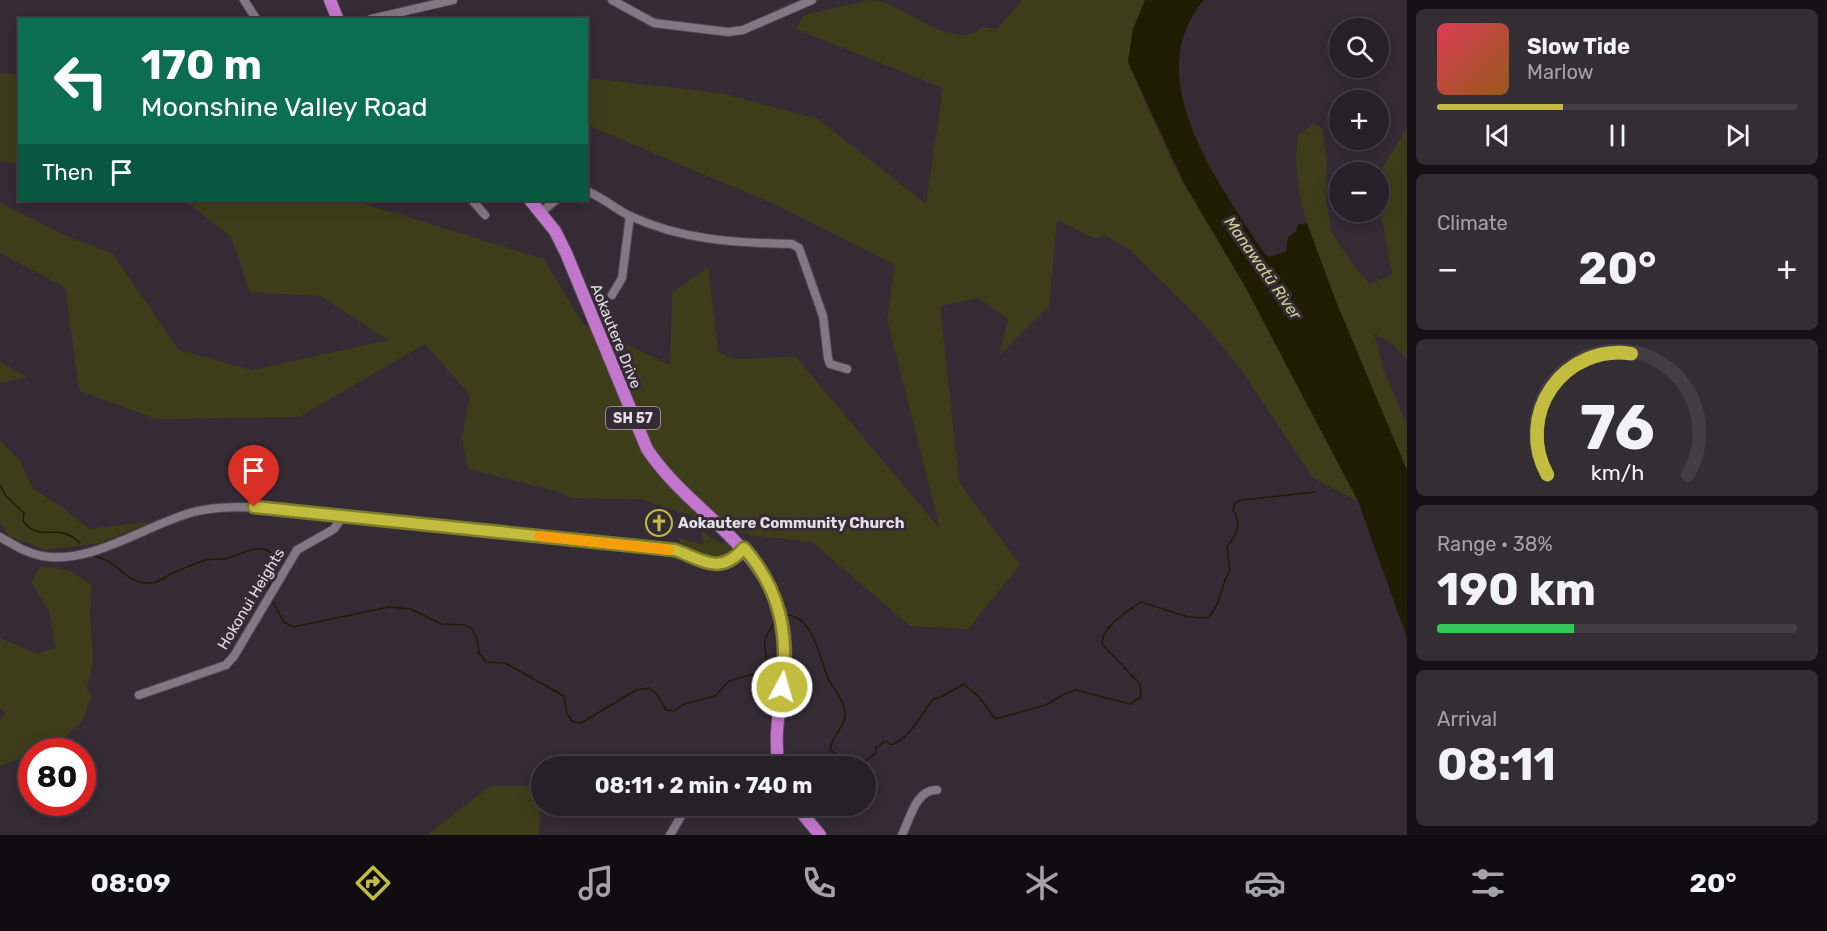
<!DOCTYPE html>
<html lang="en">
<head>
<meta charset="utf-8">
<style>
  body { margin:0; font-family:Rubik,sans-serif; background:#332d34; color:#f1f3f6; height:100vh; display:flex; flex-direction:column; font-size:22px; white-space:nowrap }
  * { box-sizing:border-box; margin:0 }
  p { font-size:20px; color:#a4a3a8 }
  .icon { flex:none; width:33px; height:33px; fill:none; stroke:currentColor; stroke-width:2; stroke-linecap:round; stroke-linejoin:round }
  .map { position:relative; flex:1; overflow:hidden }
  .details { display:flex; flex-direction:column; gap:9px; padding:9px; background:#151216; width:420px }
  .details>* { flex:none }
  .guide { position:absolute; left:18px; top:18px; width:570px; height:183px; border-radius:0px; box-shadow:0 3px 15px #0003,0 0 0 2px #433e45; background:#0b6e4f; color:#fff; overflow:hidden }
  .tools { position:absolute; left:1329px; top:18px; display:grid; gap:12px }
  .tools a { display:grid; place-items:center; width:60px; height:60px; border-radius:50%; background:#272028; box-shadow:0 3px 15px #0003,0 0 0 2px #433e45; font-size:30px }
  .speed { position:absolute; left:18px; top:738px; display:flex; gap:12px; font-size:30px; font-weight:700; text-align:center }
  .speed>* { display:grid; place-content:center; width:78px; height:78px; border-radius:50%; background:#272028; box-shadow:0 3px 15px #0003,0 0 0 2px #433e45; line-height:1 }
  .speed .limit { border:9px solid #d22; background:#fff; color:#111 }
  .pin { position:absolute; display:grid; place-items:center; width:51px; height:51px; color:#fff; margin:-62px -26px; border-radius:50% 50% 50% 0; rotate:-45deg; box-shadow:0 0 6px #0007 }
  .pin .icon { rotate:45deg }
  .me { position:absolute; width:66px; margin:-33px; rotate:6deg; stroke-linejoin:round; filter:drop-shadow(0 0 4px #0008) }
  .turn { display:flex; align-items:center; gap:21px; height:126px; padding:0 24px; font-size:27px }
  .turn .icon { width:78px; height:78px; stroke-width:2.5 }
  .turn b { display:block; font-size:42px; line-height:51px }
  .then { display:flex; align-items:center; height:57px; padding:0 24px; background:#0003; gap:12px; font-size:22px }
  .big { font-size:45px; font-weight:700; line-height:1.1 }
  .details .widget { flex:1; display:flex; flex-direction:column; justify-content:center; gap:9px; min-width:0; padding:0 21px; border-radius:9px; background:#332d34 }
  .details .dial { align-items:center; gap:0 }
  .dial svg { height:156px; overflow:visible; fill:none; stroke:#433e45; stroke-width:7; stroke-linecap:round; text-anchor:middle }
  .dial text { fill:#f1f3f6; stroke:none }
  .song { display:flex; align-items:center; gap:18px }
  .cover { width:72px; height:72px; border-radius:9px; background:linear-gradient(135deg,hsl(350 70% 55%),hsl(30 70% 35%)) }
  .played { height:6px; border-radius:3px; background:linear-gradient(90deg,#c2bd3f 35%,#433e45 35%) }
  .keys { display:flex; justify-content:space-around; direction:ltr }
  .heat { display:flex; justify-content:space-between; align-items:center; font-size:33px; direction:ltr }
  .charge { height:9px; border-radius:4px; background:linear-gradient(90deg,#34c759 38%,#433e45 0) }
  .trip { position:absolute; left:531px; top:756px; width:345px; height:60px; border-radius:30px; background:#272028; box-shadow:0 3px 15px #0003,0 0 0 2px #433e45; font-weight:700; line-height:60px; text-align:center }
  .dock { display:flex; height:96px; justify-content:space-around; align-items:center; background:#100d10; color:#a4a3a8 }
  .dock .icon { width:42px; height:42px }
  .dock .active { color:#c2bd3f }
  .dock b { font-size:27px; color:#f1f3f6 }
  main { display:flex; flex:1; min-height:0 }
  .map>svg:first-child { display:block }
  .green { fill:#3e3d19 }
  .water { fill:#1e1d02 }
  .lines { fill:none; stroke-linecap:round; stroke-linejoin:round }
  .stream { stroke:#1e1d02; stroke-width:1.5 }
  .minor-casing { stroke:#504951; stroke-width:10 }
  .highway-casing { stroke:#504951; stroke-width:14 }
  .minor { stroke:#827884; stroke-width:8 }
  .highway { stroke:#c376cd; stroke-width:12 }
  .route-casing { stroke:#7e7b29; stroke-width:15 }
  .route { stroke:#c2bd3f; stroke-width:10 }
  .slow { stroke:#f59e0b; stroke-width:10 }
  .labels { text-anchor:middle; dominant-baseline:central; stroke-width:6; stroke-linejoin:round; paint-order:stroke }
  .shield { fill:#342b35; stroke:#afa8b0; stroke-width:1.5 }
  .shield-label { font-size:14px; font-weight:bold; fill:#e4dee5 }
  .street-label { font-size:15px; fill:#e4dee5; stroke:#342b35 }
  .poi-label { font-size:15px; font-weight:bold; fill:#e4dee5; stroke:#342b35; text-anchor:start }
  .water-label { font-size:16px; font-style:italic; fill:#d2d190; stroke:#342b35 }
</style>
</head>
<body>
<main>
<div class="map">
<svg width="1407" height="835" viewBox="0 0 1407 835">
  <rect width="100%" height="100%" fill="#342b35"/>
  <g class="green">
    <path d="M 870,0 C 905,2 951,54 983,27 L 997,29 L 1022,0 L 1145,0 L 1133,29 L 1128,62 L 1145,102 L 1176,170 L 1246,288 L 1358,501 L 1313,478 L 1240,368 L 1197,316 L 1130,250 L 1105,235 L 1094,238 L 1057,220 L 1049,305 L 999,356 L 1008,319 L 978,298 L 940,306 L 959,482 L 1020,565 L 968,629 L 910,626 L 812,542 L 749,535 L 640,499 L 571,498 L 556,491 L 468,469 L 462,438 L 470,395 L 425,344 L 299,417 L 157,419 L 79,391 L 65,287 L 0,253 L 0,203 L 66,236 L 112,253 L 179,350 L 252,370 L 388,340 L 321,296 L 250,292 L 231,237 L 187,202 L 176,200 L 352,200 L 544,259 L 582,323 L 670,365 L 672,293 L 708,267 L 718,352 L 733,359 L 796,357 L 940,529 L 887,319 L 895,265 L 774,204 L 587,125 L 587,78 L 721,93 L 818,119 L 926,204 L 943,88 L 796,29 L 804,15 Z"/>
    <polygon points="0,73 19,75 19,165 0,161"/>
    <path d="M 1314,123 L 1322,129 L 1327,162 L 1326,198 L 1331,231 L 1355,268 L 1370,284 L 1392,275 L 1379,202 L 1383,167 L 1407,128 L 1407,359 L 1394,345 L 1374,333 L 1384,371 L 1407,425 L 1407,470 C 1388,429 1371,386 1354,344 C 1329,285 1287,199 1298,135 Z"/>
    <polygon points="0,362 27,377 0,383"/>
    <polygon points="0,441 20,461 33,489 59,505 89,529 154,521 99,543 46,550 9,536 0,523"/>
    <polygon points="701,531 721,544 727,540 732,551 731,557 714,562 682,549 679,538 704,545"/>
    <polygon points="41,566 70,571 92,585 90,612 93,661 87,688 91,696 83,720 58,744 32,752 31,754 0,766 0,720 5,713 0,708 0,638 37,654 56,647 49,611 31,582"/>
    <polygon points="490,786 541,786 539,835 427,835"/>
  </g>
  <path class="water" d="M 1145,0 L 1204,0 C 1137,78 1221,185 1264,253 L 1269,257 L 1286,251 L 1288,237 L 1296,231 L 1298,225 L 1307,223 L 1337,304 L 1407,470 L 1407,638 L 1358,501 L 1246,288 L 1185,185 L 1128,62 L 1133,29 Z"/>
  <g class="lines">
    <g class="stream">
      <path d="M 0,485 L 6,496 L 24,513 L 23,521 C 40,544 58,521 80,543"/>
      <path d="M 95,556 C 100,559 107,560 111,563 C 122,571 131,582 146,583 C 159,584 165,576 175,572 C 185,568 196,563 206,560 C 213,558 221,561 228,558 C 247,552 270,537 277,566 L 267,592"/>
      <path d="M 272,601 L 284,622 L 293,627 L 389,607 L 411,609 L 441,624 L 466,625 L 472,629 L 477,638 L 479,653 L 486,662 L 505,663 L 564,696 L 567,714 L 573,722 L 581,723 L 636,690 L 649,688 L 656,693 L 666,710 L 674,711 L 684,704 L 715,696 L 729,681 L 757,673 L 767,664 C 764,638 761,643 776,620"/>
      <path d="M 785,615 C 814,614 820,661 829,680 C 835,691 847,704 845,717 C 843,728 831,739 830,750 L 851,764 L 864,762 L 876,753 L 876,748 L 885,741 L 891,745 C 911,738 921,714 933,699 L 941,697 L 964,684 L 980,698 L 995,719 L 1046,705 L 1066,693 L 1076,690 L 1130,704 L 1141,697 L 1140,684 L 1102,644 C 1101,627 1128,611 1141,602 L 1188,617 L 1207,618 C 1221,606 1220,586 1230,570 L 1227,546 C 1237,536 1242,523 1233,510 L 1235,503 L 1242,500 L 1315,492"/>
    </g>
    <defs>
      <g id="minor">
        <polyline points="244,0 257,20"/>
        <polyline points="612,0 654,23 728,32 743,30 812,0"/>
        <polyline points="371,19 453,0"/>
        <path d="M 586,191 C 603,197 615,209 630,216 C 682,240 736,243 792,244 L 799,248 L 823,316 L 828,358 L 830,364 L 847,369"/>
        <polyline points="472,200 485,215"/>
        <polyline points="541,212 556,200"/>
        <polyline points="612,295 622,278 630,216"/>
        <path d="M 0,537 C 14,545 26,553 42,556 C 90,565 145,526 190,513 C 211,507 232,507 254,507 L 675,550 C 703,560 720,577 744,548"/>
        <polyline points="139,695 226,665 234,656 297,550 334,529 343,516"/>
        <polyline points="670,835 687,806"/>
        <path d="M 902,835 C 910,819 916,789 937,790"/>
      </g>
      <g id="highway">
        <polyline points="330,0 338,20"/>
        <path d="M 530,200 L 555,231 L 566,253 L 647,449 C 689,513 772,548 784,631 C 791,676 770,721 779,766"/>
        <polyline points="796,806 820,835"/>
      </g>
    </defs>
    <use href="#minor" class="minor-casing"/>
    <use href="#highway" class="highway-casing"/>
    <use href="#minor" class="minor"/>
    <use href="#highway" class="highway"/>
  </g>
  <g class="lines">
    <defs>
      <path id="route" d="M 254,507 L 675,550 C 703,560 720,576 744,548 C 780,589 789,634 782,687"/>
    </defs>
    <use href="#route" class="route-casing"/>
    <use href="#route" class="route"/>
    <polyline class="slow" points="539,536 669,550"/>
  </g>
  <defs>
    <symbol id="church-ring" viewBox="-11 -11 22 22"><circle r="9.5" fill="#342b35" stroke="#c2bd3f" stroke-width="1.5"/><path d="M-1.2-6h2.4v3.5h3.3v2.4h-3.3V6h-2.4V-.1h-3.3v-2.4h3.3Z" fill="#c2bd3f"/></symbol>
  </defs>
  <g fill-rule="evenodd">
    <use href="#church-ring" x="644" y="508" width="30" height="30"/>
  </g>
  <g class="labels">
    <rect class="shield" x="606" y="407" width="54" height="22" rx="4.5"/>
    <g class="shield-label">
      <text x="633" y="418">SH 57</text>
    </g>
    <g class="street-label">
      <text transform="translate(616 336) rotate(68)">Aokautere Drive</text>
      <text transform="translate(251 599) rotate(-59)">Hokonui Heights</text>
    </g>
    <g class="poi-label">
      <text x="678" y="523">Aokautere Community Church</text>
    </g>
    <g class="water-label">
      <text transform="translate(1263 268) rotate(55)">Manawatū River</text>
    </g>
  </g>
</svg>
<div class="tools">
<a><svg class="icon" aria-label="search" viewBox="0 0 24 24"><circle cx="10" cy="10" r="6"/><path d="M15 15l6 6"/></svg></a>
<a>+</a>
<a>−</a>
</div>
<div class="speed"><div class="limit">80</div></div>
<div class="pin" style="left:254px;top:507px;background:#d93025"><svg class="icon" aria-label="arrive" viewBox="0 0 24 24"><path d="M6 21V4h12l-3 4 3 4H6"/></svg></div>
<svg class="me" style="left:782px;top:687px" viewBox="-20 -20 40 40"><circle r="17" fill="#c2bd3f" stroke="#fff" stroke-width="3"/><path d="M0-11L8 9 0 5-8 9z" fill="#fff"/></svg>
<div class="trip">08:11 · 2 min · 740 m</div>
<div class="guide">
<div class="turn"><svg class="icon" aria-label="left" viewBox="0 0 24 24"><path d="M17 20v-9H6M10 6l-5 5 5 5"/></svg><div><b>170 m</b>Moonshine Valley Road</div></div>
<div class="then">Then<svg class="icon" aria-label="arrive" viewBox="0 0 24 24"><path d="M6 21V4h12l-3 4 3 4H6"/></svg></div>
</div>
</div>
<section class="details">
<div class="widget">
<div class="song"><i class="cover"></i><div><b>Slow Tide</b><p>Marlow</p></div></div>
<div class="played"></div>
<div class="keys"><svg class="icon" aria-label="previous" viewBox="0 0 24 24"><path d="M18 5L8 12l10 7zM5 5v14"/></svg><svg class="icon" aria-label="pause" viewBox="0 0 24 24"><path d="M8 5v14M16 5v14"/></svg><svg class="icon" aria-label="next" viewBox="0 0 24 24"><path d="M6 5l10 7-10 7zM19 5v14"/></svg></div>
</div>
<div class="widget"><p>Climate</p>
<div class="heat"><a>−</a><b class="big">20°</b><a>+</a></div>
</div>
<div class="widget dial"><svg viewBox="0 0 100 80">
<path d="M14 69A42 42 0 1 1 86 69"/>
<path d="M14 69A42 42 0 0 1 57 7" stroke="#c2bd3f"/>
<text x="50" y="56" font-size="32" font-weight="700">76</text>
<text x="50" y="72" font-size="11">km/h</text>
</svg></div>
<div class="widget"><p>Range · 38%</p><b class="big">190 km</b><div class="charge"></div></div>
<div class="widget"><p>Arrival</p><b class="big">08:11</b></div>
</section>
</main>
<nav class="dock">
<b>08:09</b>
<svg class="icon active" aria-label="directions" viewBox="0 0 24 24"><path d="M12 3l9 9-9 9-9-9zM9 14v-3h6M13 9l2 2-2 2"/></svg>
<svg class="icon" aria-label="music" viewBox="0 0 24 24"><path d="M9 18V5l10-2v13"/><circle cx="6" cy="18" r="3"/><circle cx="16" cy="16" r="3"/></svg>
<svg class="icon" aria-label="phone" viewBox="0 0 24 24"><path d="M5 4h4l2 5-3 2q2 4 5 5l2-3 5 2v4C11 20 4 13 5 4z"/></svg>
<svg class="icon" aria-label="climate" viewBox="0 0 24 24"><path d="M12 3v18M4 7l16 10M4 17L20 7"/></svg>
<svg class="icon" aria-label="car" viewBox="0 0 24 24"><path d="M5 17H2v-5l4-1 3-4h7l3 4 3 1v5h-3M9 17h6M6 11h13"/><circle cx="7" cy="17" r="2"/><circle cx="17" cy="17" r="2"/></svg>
<svg class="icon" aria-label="filters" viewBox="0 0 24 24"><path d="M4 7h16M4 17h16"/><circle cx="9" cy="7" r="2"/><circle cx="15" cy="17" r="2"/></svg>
<b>20°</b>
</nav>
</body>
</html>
